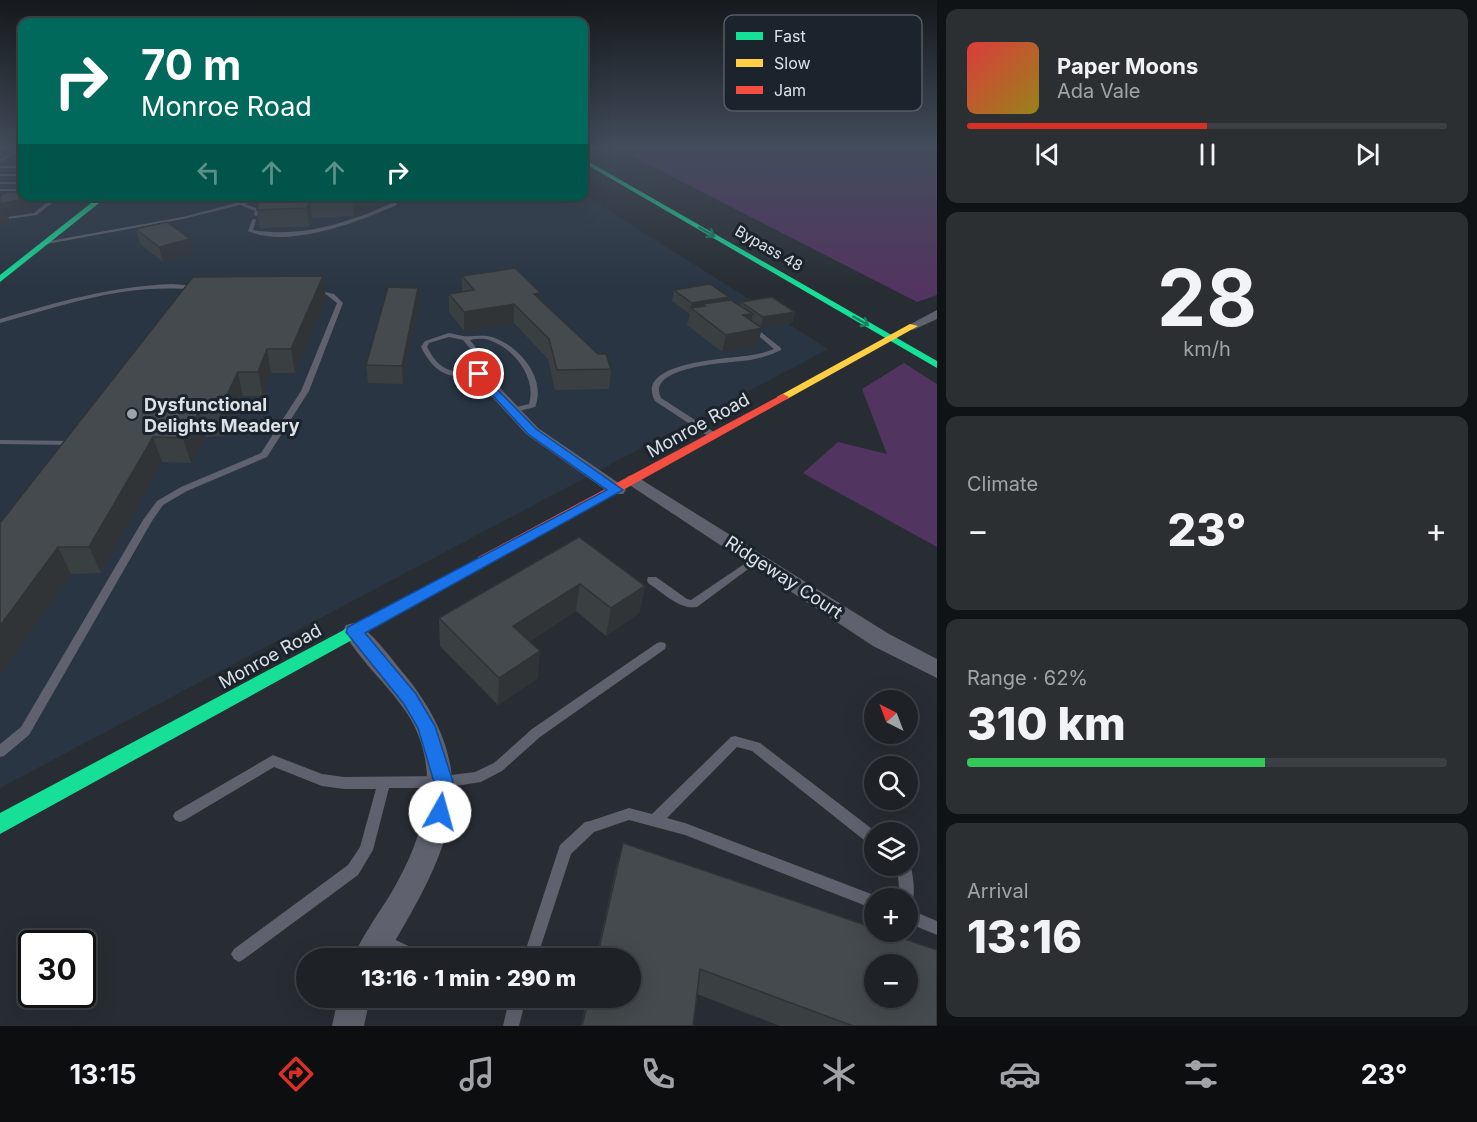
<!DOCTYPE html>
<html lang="en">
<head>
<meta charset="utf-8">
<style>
  body { margin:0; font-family:Inter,sans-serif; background:#2b2f32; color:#f1f3f6; height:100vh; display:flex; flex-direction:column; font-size:22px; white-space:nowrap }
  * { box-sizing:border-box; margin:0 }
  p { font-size:20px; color:#a1a4a7 }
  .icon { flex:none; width:33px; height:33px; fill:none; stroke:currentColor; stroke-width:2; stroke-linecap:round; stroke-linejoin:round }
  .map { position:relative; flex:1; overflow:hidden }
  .panel { display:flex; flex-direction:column; gap:9px; padding:9px; background:#101315; width:540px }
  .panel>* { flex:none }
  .guide { position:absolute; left:18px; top:18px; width:570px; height:183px; border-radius:12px; box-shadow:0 6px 24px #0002,0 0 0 2px #3c3f43; background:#00695c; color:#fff; overflow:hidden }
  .needle { width:39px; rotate:318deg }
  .controls { position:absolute; left:864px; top:690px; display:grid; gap:12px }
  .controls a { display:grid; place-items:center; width:54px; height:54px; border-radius:50%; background:#1e2226; box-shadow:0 6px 24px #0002,0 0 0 2px #3c3f43; font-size:30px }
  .speed { position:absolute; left:18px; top:930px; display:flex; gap:12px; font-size:30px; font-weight:700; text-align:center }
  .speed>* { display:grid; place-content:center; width:78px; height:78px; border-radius:50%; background:#1e2226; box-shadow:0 6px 24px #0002,0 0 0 2px #3c3f43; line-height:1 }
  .speed .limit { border:3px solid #111; border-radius:9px; background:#fff; color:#111 }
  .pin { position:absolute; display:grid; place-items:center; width:51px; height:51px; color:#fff; margin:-26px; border:3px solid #fff; border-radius:50%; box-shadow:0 2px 6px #0007 }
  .me { position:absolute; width:66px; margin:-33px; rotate:7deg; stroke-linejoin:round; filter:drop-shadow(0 0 4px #0008) }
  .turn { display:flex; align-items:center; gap:21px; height:126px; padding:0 24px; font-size:27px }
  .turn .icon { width:78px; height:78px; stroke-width:2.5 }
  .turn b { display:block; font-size:42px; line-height:51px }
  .lanes { display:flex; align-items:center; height:57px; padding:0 24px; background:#0003; justify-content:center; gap:30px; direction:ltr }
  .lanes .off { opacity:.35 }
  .big { font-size:45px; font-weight:800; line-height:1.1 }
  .panel .card { flex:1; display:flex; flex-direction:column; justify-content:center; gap:9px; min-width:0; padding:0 21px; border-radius:12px; background:#2b2f32 }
  .panel .dial { align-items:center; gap:0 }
  .dial b { font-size:78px; line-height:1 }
  .song { display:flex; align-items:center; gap:18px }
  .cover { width:72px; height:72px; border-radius:9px; background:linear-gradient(135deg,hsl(0 70% 55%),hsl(50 70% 35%)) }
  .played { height:6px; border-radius:3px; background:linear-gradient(90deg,#d93025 50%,#3c3f43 50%) }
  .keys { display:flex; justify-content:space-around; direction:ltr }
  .heat { display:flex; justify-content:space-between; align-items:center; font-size:33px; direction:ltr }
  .charge { height:9px; border-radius:4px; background:linear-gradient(90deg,#34c759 62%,#3c3f43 0) }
  .trip { position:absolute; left:296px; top:948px; width:345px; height:60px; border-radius:30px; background:#1e2226; box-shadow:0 6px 24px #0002,0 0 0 2px #3c3f43; font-weight:800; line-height:60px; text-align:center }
  .tabs { display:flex; height:96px; justify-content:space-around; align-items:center; background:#0c0e0f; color:#a1a4a7 }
  .tabs .icon { width:42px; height:42px }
  .tabs .on { color:#d93025 }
  .tabs b { font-size:27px; color:#f1f3f6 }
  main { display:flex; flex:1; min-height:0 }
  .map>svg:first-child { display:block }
  .built { fill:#293543 }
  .green { fill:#523460 }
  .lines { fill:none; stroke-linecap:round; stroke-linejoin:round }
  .lane { fill:#5f616e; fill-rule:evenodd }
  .street { fill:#5f616e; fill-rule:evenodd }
  .fast { fill:#16e098; fill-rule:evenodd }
  .slow { fill:#ffcf43; fill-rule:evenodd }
  .jam { fill:#f24e42; fill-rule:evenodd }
  .wall { fill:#3a4042 }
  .shaded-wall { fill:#303436 }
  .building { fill:#444a4d; stroke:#303436; stroke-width:1.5; fill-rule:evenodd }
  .oneway { stroke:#188262 }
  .route { fill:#1a73e8; stroke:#114b97; stroke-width:1.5 }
  .poi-dot { fill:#9ea3a9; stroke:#1b232d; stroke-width:2 }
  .labels { text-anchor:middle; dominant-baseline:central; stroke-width:6; stroke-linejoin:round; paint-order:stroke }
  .far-street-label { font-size:15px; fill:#dde2e9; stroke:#1b232d }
  .poi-label { font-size:18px; font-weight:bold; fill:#dde2e9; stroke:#1b232d; text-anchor:start }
  .street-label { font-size:18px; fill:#dde2e9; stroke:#1b232d }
  .key { fill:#1b232d; stroke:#555c65; stroke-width:1.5 }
  .key-label { font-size:16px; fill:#dde2e9 }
</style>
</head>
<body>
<main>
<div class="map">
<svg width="937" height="1026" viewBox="0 0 937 1026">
  <rect width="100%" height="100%" fill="#282d33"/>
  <polygon class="built" points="0,146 22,146 22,196 584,195 828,349 0,788"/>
  <g class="green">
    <polygon points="612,146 937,146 937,295 917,302"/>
    <polygon points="904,363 937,384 937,547 803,473 838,442 887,454 862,389"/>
  </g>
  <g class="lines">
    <g class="lane">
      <polygon points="21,148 22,148 22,150 0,162 0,159"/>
      <rect x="0" y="166" width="22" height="2"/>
      <rect x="0" y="174" width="22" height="2"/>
      <rect x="0" y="182" width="22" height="2"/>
      <rect x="0" y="189" width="22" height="2"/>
      <path d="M 219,196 C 228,196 235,202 243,202 C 253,201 262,196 273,196 L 245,204 L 259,209 L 258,215 L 256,216 L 254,215 L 255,211 L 240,205 L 183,219 L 47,244 L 44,242 L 183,217 L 236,203 Z"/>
      <path d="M 390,196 L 394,196 L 397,205 C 358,222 288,249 248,231 L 252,220 L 254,219 L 256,220 L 253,230 C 302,238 348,223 392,203 Z"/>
      <polygon points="0,199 51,201 53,202 37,215 0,220 0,218 34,213 46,203 0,201"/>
      <path d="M 172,284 L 197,286 L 200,288 L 197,290 C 123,283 70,304 0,323 L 0,319 C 57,302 113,286 172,284 Z"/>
      <polygon points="316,290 334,294 343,303 309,391 267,457 187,491 163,505 152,521 29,735 4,756 0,757 0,744 21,727 143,520 157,501 181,487 261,453 301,391 337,303 327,295 314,293 313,292"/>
      <path d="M 748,325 L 752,325 L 781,348 L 781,350 C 771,355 761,358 750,360 C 732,363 645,365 661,398 L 717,434 L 718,436 L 717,438 L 711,438 L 655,401 C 633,361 731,359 752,355 C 760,354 767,352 774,349 L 748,327 Z"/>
      <path d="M 449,333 C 454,334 458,335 463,336 C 473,337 482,334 492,337 C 518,345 547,378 535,407 L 511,413 L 508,413 L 508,409 L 529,404 C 537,378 514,348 489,340 C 483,338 476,339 470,340 L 485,359 L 481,375 C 451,380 435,375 421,347 L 425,341 ZM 449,337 L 463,340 L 479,359 L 476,372 C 450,373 440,371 427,347 L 429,343 Z"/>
      <polygon points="0,440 73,441 77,443 73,445 0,444"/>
      <path d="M 756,556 L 759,557 L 761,559 L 759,561 L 697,607 C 679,610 662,592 648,583 L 647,580 L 648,577 L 656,577 L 687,599 L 691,600 Z"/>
      <polygon points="661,642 665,643 666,646 665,649 540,737 502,771 481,782 443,788 389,788 373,850 358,875 244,959 239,962 234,959 231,954 234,949 348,865 360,847 376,789 344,789 322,786 274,767 185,820 180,822 175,820 173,816 175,812 273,755 322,774 344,777 443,776 475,772 494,763 532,729 657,643"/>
      <polygon points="735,736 760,743 876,832 874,832 874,845 869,844 752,751 737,747 667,818 685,823 879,897 880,898 874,898 874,909 685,835 629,820 594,832 571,854 537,958 523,958 560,845 585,822 590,821 629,808 652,814 731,737"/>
      <path d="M 908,860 C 913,868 916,894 912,903 L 908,905 L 908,898 L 900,898 L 897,866 L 908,866 Z"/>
      <polygon points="908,909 937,921 937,935 908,923"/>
      <polygon points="381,933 423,953 425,958 402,958 376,946 373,941 376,936"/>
      <polygon points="492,998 526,998 519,1026 503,1026 507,1009 494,1004"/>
    </g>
    <g class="street">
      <polygon points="937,310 937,319 913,330 907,326"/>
      <polygon points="479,370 484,371 538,428 623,486 626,490 623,494 611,494 526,434 474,377 474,371"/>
      <polygon points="634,475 889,634 937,659 937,678 873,646 628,484 625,480 628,476"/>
      <path d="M 354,623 C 370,628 393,661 405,675 C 491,781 445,856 385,958 L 353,958 C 362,936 377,916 390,895 C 422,841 444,777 410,718 C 391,687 361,663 343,631 L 346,625 Z"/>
      <polygon points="338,998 370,998 364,1026 332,1026"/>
    </g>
    <g class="fast">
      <polygon points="584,159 937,361 937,368 584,163"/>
      <polygon points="100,196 108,196 0,282 0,275"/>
      <polygon points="483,556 488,557 490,561 488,565 0,834 0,813"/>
    </g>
    <polygon class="slow" points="910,324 918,326 787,399 783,400 777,397"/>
    <polygon class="jam" points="783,394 789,397 787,399 488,565 478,565 476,561 478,557"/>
  </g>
  <g class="wall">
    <polygon points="260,196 389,196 389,202 354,216 312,218 309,227 260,228 257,210"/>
    <polygon points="136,229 194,254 163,262 140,244"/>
    <polygon points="462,276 541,293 540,299 611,369 609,389 555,390 548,359 514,323 464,331 449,312 449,294 462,292"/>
    <polygon points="674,290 729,297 729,300 740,305 741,302 795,312 792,323 762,328 757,346 722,352 687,325 690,314 672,301"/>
    <polygon points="326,298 295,373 271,373 263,396 243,396 225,436 206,437 191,463 162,462 101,573 71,574 0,677 0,523"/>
    <polygon points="419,304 403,384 368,383 366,365"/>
    <polygon points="579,537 645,586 639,613 606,636 576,611 530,641 538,678 498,705 440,646 439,618"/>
    <polygon points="623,843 937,1026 780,1026 697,994 693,1026 581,1026 587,998 630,998 630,958 596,958 616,868"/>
  </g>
  <g class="shaded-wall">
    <polygon points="0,146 21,146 0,157"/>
    <polygon points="23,196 30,196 33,205 22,212 8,216 10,221 0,228 0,204"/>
    <polygon points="355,196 389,196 389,202 354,216 352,197"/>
    <polygon points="309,199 312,218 309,227 307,208"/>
    <polygon points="190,239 194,254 163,262 159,247"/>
    <polygon points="323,276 326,298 295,373 291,349"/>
    <polygon points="418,288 419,304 403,384 402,366"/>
    <polygon points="541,293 539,311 534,294"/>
    <polygon points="729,297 727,308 705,306 702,304 700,312 691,308 689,314 692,303"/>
    <polygon points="514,304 514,323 464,331 464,312"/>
    <polygon points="795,312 792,323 760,329 763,317"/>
    <polygon points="753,314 748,331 743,315"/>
    <polygon points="762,328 757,346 722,352 726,335"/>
    <polygon points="267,349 271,373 263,396 258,372"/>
    <polygon points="238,372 243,396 225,436 219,411"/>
    <polygon points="199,412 206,437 191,463 183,438"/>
    <polygon points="153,437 162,462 101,573 89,547"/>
    <polygon points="58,547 71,574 0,677 0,626"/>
    <polygon points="580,584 576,611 511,653 513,626"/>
    <polygon points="645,586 639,613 606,636 611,608"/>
    <polygon points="540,651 538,678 498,705 499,678"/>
  </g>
  <g class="building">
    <polygon points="7,192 22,192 23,196 18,200 0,204 0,196"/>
    <polygon points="260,196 355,196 309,199 307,208 257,210"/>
    <polygon points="167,222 190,239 159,247 136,229"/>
    <polygon points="515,268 541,293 534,294 598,354 606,354 611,369 557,370 549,339 514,304 464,312 449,294 474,290 462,276"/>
    <polygon points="323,276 291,349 267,349 258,372 238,372 219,411 199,412 183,438 153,437 89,547 58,547 0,626 0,523 193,277"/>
    <polygon points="710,284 729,297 692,303 674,290"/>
    <polygon points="388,287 418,288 402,366 366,365"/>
    <polygon points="772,297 795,312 763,317 741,302"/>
    <polygon points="731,300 753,314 743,315 762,328 726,335 691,308 705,306 702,304"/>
    <polygon points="579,537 645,586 611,608 580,584 513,626 540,651 499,678 439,618"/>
    <path d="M 623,843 L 874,928 L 874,932 L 884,932 L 937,950 L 937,1026 L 853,1026 L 700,969 L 693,1026 L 582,1026 L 589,998 L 630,998 L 630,958 L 597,958 ZM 874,964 L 908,964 L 908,998 L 874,998 Z"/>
  </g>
  <defs><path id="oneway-shaft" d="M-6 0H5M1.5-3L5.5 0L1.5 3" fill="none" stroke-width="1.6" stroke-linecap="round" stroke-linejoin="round" transform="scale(1.5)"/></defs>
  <g class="oneway">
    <use href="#oneway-shaft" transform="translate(707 232) rotate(30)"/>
    <use href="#oneway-shaft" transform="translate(861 321) rotate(30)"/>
  </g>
  <linearGradient id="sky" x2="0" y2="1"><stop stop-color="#16191c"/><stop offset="0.51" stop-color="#424c5b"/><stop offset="1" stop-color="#424c5b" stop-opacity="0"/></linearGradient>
  <rect width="937" height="289" fill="url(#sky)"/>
  <polygon class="route" points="479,371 536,429 623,490 365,633 416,694 435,726 453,782 447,819 440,821 433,819 430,812 434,782 418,728 404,704 346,632 348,627 607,490 528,434 475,376 475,372"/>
  <circle class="poi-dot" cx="132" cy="414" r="6"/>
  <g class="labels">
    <g class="far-street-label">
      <text transform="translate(769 248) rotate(30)">Bypass 48</text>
    </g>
    <g class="poi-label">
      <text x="144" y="404">Dysfunctional<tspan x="144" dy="21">Delights Meadery</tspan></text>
    </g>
    <g class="street-label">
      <text transform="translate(698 425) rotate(-29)">Monroe Road</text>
      <text transform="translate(784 577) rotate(33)">Ridgeway Court</text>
      <text transform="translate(270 656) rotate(-29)">Monroe Road</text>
    </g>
  </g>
  <rect x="724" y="15" width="198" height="96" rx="9" class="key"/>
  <rect x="736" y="32" width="27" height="8" fill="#16e098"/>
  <rect x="736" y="59" width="27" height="8" fill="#ffcf43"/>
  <rect x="736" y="86" width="27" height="8" fill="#f24e42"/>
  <g class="key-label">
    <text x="774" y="42">Fast</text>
    <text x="774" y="69">Slow</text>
    <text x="774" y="96">Jam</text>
  </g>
</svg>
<div class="controls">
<a><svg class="needle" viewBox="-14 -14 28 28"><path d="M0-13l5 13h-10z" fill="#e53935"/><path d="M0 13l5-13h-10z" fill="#a1a4a7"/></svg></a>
<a><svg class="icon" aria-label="search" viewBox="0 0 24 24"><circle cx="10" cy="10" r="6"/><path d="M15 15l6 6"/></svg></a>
<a><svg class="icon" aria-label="layers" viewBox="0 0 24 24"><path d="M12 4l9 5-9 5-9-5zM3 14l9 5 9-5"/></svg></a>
<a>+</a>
<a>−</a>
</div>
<div class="speed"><div class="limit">30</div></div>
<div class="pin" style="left:479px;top:374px;background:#d93025"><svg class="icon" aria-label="arrive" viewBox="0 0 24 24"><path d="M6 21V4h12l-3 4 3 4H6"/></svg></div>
<svg class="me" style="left:440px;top:812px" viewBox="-20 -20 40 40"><circle r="19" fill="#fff"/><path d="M0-13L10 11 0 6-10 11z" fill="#1a73e8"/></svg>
<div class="trip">13:16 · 1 min · 290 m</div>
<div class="guide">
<div class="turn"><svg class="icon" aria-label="right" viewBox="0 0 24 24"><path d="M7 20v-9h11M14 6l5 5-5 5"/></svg><div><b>70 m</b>Monroe Road</div></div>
<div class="lanes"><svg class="icon off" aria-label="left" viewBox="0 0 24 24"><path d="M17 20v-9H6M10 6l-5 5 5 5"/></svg><svg class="icon off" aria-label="ahead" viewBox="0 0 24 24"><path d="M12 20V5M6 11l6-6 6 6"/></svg><svg class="icon off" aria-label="ahead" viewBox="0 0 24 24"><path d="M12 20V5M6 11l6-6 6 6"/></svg><svg class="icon" aria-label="right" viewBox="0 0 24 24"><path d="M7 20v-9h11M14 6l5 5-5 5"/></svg></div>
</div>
</div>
<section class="panel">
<div class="card">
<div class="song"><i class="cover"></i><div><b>Paper Moons</b><p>Ada Vale</p></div></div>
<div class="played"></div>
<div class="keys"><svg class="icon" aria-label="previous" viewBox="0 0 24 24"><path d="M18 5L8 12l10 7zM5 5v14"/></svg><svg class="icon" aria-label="pause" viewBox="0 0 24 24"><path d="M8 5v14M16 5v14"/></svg><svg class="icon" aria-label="next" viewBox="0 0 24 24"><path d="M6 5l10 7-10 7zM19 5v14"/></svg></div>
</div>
<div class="card dial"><b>28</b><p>km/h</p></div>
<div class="card"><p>Climate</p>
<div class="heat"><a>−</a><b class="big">23°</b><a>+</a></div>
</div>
<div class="card"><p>Range · 62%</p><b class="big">310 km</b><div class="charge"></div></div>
<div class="card"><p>Arrival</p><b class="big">13:16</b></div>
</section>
</main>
<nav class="tabs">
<b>13:15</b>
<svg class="icon on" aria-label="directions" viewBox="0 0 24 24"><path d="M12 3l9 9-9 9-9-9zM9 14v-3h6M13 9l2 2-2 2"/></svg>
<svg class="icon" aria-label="music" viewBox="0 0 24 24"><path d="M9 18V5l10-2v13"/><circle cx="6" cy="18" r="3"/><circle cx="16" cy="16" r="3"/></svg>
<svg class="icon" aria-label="phone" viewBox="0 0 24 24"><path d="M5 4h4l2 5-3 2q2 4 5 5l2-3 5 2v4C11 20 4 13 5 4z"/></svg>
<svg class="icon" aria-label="climate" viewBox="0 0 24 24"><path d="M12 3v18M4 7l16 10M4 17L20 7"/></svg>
<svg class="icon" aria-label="car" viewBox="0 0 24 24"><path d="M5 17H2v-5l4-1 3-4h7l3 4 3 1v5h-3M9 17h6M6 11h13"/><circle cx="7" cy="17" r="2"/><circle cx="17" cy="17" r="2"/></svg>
<svg class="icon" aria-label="filters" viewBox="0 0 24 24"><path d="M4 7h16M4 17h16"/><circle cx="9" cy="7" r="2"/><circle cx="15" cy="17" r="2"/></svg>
<b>23°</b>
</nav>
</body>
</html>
